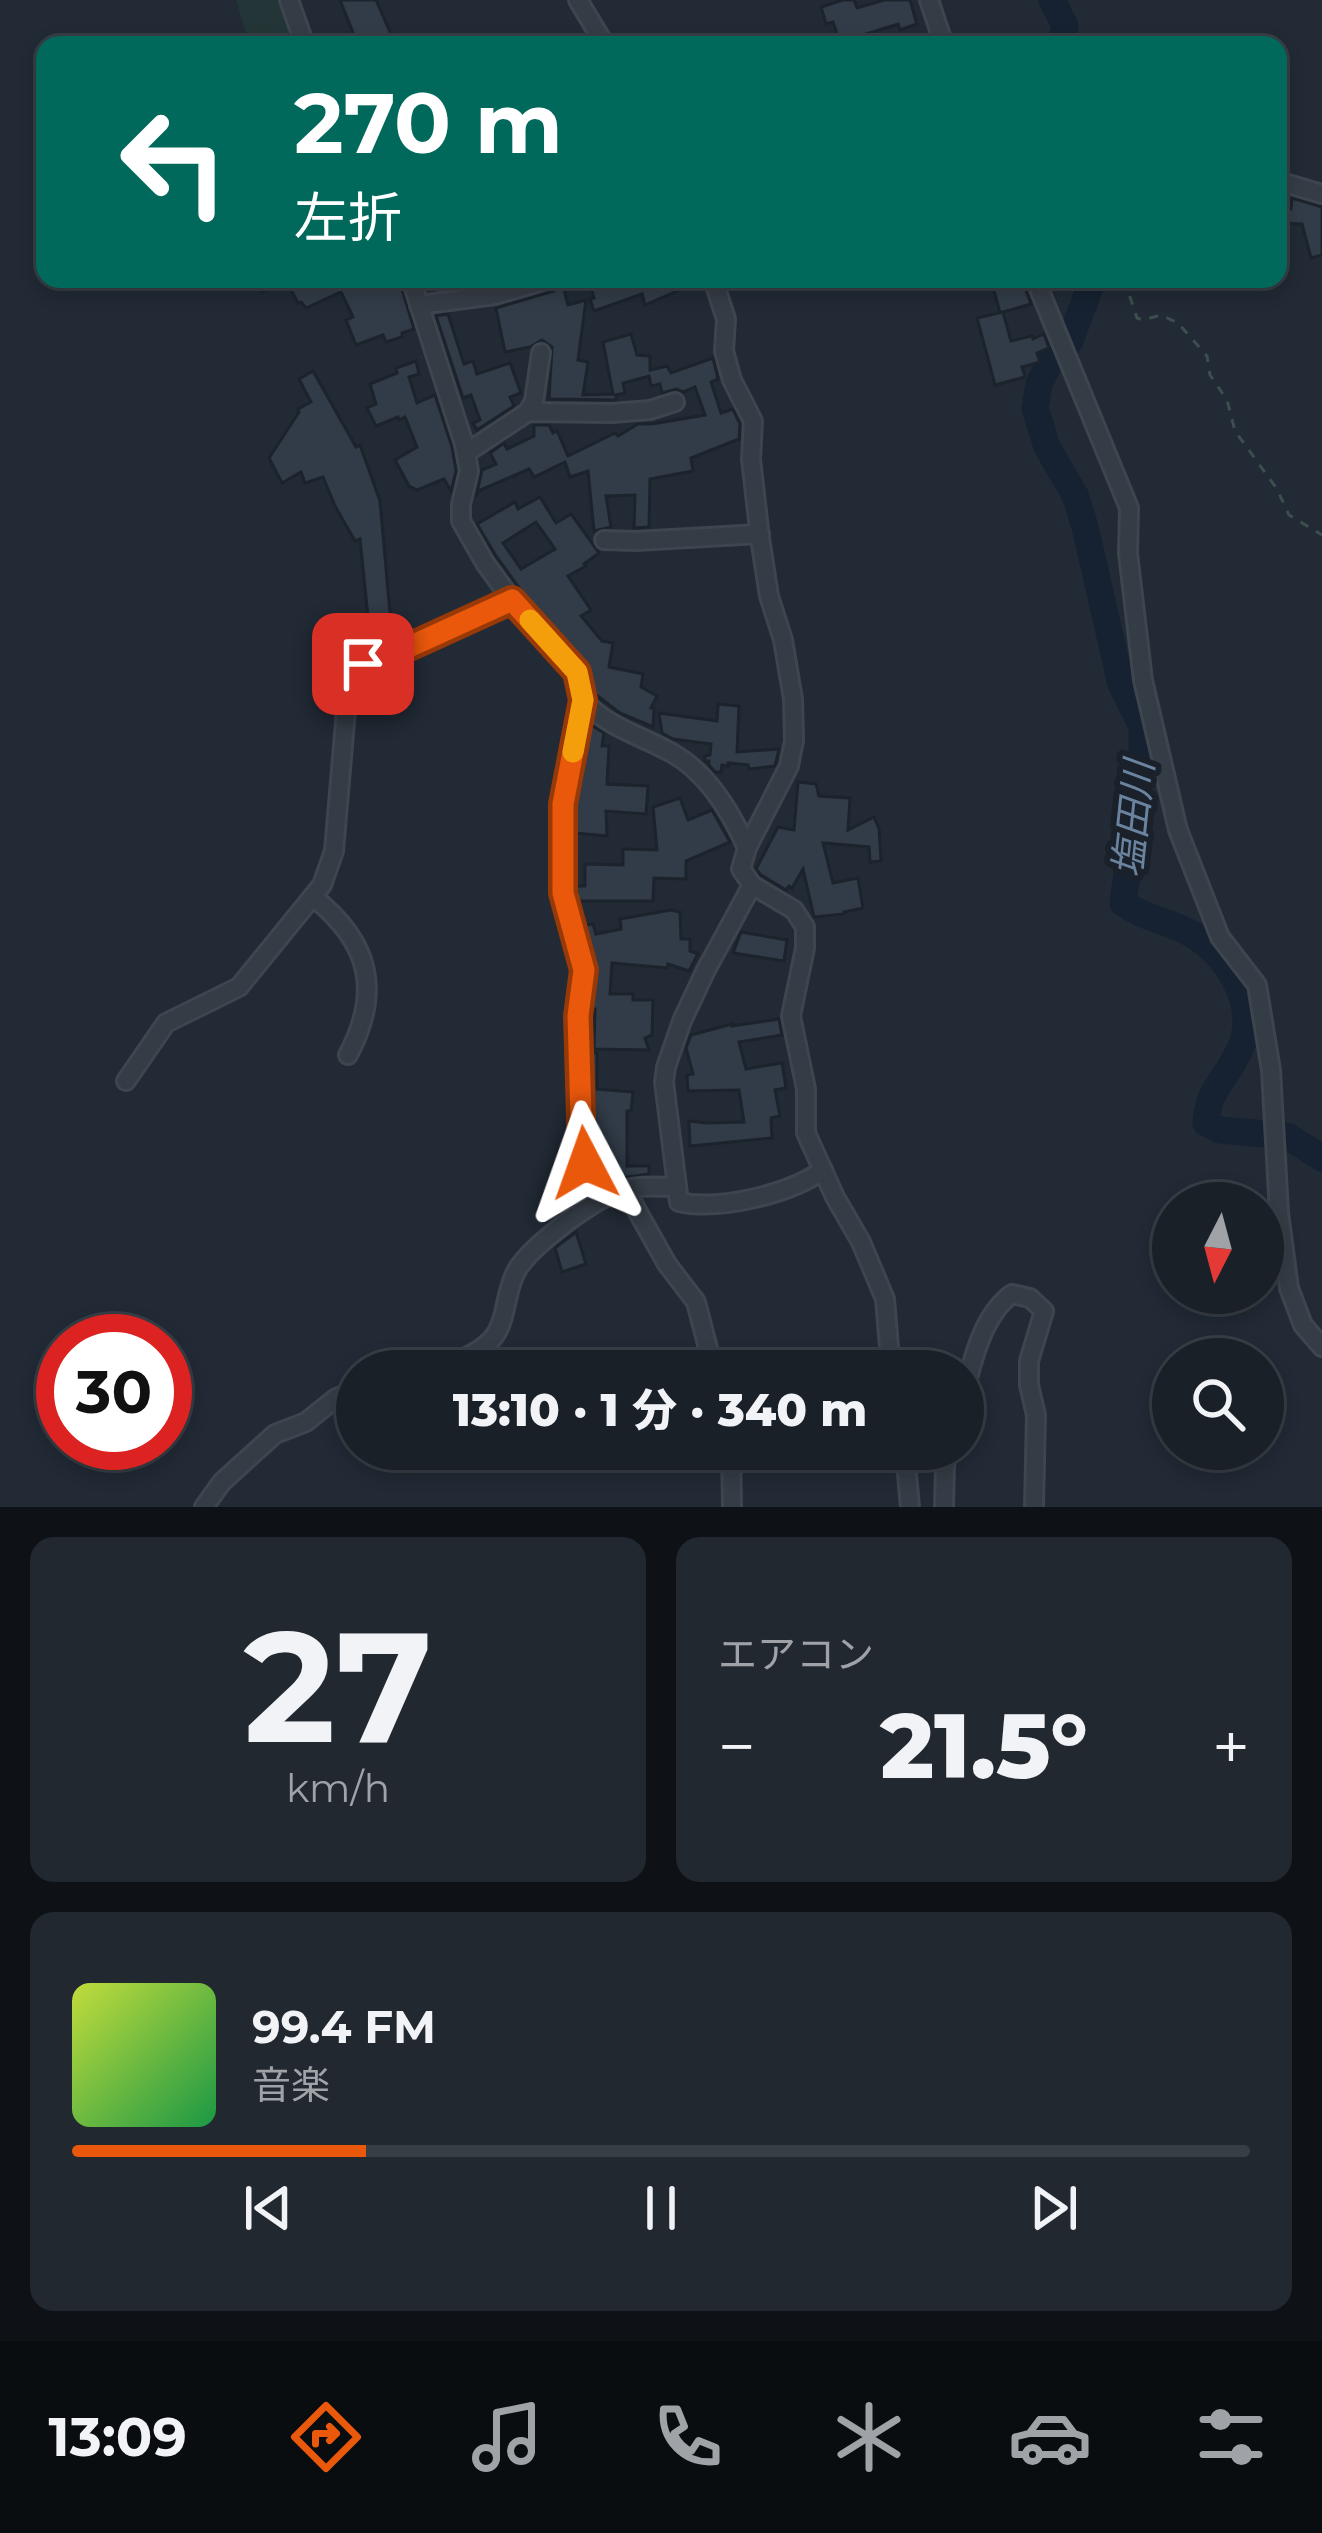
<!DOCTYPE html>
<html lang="ja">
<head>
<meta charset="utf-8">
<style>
  body { margin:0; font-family:Montserrat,"Noto Sans JP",sans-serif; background:#222830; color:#f1f3f6; height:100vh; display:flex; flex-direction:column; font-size:45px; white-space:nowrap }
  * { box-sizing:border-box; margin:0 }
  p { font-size:39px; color:#9fa3a8 }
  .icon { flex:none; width:66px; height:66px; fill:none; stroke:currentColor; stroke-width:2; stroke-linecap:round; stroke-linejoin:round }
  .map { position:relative; height:1507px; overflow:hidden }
  .panel { display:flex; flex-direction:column; gap:30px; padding:30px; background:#0e1216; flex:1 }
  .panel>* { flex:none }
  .banner { position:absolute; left:36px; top:36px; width:1251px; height:252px; border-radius:24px; box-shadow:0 6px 18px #0003,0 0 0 3px #373e45; background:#00695c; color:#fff; overflow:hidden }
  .needle { width:78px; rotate:186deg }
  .fabs { position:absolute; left:1152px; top:1182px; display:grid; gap:24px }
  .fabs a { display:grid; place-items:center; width:132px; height:132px; border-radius:50%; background:#192028; box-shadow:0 6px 18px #0003,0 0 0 3px #373e45; font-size:60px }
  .speed { position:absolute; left:36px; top:1314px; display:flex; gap:24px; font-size:60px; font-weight:700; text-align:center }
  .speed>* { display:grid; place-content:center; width:156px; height:156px; border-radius:50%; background:#192028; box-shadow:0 6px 18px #0003,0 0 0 3px #373e45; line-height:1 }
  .speed .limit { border:18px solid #d22; background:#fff; color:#111 }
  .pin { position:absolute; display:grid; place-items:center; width:102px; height:102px; color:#fff; margin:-51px; border-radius:24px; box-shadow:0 6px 18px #0006 }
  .me { position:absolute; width:132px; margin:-66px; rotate:356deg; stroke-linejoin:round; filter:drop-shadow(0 0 9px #0008) }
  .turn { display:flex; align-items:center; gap:42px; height:252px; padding:0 60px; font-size:54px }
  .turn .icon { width:156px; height:156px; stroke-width:2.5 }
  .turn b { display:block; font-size:84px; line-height:102px }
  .big { font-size:90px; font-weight:800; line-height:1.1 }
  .panel .tile { flex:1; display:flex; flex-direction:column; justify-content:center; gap:18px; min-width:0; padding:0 42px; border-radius:24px; background:#222830 }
  .panel .dial { align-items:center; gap:0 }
  .dial b { font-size:156px; line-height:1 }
  .song { display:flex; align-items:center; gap:36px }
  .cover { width:144px; height:144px; border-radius:18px; background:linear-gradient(135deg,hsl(70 70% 55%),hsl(140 70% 35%)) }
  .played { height:12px; border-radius:6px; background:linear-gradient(90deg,#ea580c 25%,#373e45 25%) }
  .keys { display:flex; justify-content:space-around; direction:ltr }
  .heat { display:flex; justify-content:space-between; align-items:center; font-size:66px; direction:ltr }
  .panel .tiles { flex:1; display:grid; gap:30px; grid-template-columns:1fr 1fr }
  .tile:last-child { grid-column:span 2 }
  .trip { position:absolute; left:336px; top:1350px; width:648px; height:120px; border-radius:60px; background:#192028; box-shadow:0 6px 18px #0003,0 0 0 3px #373e45; font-weight:800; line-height:120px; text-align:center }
  .tabs { display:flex; height:192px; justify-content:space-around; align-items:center; background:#0a0d10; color:#9fa3a8 }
  .tabs .icon { width:84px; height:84px }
  .tabs .on { color:#ea580c }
  .tabs b { font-size:54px; color:#f1f3f6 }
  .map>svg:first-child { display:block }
  .green { fill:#233536 }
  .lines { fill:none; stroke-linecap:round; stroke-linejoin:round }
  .river { stroke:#162231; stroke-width:27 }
  .building { fill:#313c48; stroke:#1c232c; stroke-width:3; fill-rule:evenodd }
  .minor-casing { stroke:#3e454f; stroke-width:22 }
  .path { stroke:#3c4e4e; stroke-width:3; stroke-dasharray:9 9; stroke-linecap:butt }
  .minor { stroke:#343c45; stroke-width:16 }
  .route-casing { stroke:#983908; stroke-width:30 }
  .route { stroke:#ea580c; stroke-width:21 }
  .slow { stroke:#f59e0b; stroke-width:21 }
  .labels { text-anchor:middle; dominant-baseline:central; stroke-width:12; stroke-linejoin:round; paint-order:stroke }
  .water-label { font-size:39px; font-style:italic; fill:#6a839f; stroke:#1a212a }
</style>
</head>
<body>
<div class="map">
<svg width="1322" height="1507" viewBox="0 0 1322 1507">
  <rect width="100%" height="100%" fill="#212a35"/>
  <polygon class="green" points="236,0 280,0 296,45 255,45 245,30"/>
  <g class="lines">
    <g class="river">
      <polyline points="1052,0 1065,26 1062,42 1058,45"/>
      <path d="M 1093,279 L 1069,343 L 1054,354 L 1039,384 L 1035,408 L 1047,447 L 1075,495 L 1085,527 L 1121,684 L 1142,726 L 1142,772 L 1133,809 L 1136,840 L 1127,874 L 1123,903 C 1142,917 1163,920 1184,930 C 1222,948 1254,995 1244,1038 C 1238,1060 1222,1077 1212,1096 C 1208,1104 1207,1115 1206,1123 L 1220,1130 L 1287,1136 L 1322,1158"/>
    </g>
  </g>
  <g class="building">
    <polygon points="340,0 376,0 394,41 380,45 358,45"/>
    <polygon points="843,0 854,0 857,8 884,0 910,0 917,24 900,30 898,24 840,42 833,22 826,24 821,7"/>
    <polygon points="1292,198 1322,207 1322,255 1311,258 1302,224 1278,223 1278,208 1291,209"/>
    <polygon points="255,279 399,279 414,329 402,333 402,337 386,342 383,335 356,345 346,320 353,317 341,292 306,308 301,302 298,303 286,280 262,292"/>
    <polygon points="604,279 672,279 677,291 645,305 642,294 594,311 590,299 594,298 590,284"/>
    <polygon points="562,282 568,305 586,300 578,360 588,362 583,395 613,394 603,342 631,334 637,355 650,356 650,370 667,366 671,373 713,358 718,379 711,382 721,413 733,409 740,424 739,439 691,458 693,471 650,479 649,527 634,528 635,495 606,496 611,527 594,531 588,471 570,477 565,462 534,477 529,469 478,491 476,497 482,470 496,464 490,453 504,443 507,449 534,436 534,425 549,425 553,433 557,431 568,456 615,433 618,436 638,424 652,424 705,415 695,387 683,392 677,389 662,393 660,384 651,386 649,376 623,383 625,393 616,395 616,400 549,399 552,347 542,340 530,347 505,352 496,308 554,291"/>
    <polygon points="1023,282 1031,304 1000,313 993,287 1004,284 1005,288"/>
    <polygon points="1003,312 1011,341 1032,336 1033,339 1044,334 1049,348 1037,353 1040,362 1022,367 1025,377 995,385 977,318"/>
    <polygon points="448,314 464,364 473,361 477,374 510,363 521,393 510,397 514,406 477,430 473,423 480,420 471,395 463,398 436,316"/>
    <polygon points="416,361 419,374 409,377 417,403 435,395 452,447 456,471 451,491 444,479 417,490 409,486 395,460 417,447 405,417 399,420 398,417 376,426 367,408 376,404 370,384 397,373 396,368"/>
    <polygon points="313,371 356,447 360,445 380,501 392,635 388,636 389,642 375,646 371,647 360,539 355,541 335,506 323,477 305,483 301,472 282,483 269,458 299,412 298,409 311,402 299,379"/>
    <path d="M 540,497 L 556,523 L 571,514 L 599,553 L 584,564 L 586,566 L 568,576 L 591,610 L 581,616 L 602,641 L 613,643 L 609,667 L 643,674 L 641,687 L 657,696 L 651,708 L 654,708 L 653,727 L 620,713 L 595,694 L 586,663 L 522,592 L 496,556 L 477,524 L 515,502 L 518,509 ZM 536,522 L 555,549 L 521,569 L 503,543 Z"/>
    <polygon points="718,704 739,706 737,752 779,749 775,766 749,769 748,765 728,763 728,766 722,765 721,772 715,772 709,765 709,761 705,761 705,756 710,755 711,744 673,739 662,733 659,713 717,721"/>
    <polygon points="591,725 604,733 602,746 609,746 607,784 648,786 646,814 606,811 607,836 576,833 576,805"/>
    <polygon points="798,782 816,784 819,796 850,798 848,830 874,817 879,829 881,861 870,862 869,847 823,843 833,883 858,878 863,908 844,912 844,914 814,917 803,869 792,888 789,886 786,890 761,875 756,869 778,827 794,830"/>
    <polygon points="680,798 688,820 712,810 730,842 686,861 686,879 654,878 653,901 578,901 576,886 585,886 585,864 623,865 623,849 657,850 653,807"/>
    <polygon points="671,910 680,912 681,939 690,939 690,951 698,954 689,971 668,964 667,968 612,963 610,994 633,994 633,1000 653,1000 652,1035 645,1038 649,1050 594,1049 595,1009 591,1008 596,968 585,925 593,924 596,934 621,929 620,919"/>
    <polygon points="741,932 787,940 784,961 733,953"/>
    <polygon points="779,1019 782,1035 739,1042 746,1069 782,1063 786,1088 775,1090 780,1116 771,1118 772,1138 690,1146 689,1121 707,1123 744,1122 739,1090 688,1091 687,1075 693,1074 686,1048 691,1035 732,1024 732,1026"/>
    <polygon points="591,1053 597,1053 597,1089 633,1092 631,1111 627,1111 627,1166 649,1166 649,1174 620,1178 607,1165 604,1145 595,1145"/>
    <polygon points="576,1232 586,1264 562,1272 555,1248"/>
  </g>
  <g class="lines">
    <defs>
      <g id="minor">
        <polyline points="289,0 305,45"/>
        <polyline points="578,0 605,45"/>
        <polyline points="929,0 944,45"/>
        <polyline points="1278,181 1322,194"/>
        <polyline points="411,279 464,444 469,471 461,504 461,521 485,563 512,600 577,672 583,700 563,804 563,893 584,970 577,1016 582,1150 585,1163 616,1191"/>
        <polyline points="713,279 726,319 724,351 732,380 753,421 751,459 760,538 769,596 783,640 793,699 794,741 789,766 747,848 741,869 752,885 794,910 805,927 805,948 791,1016 806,1089 806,1133 835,1197 861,1242 885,1299 891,1371"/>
        <polyline points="1035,279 1129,508 1128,553 1143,680 1178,830 1220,937 1257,985 1271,1070 1279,1212 1289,1288 1303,1325 1322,1347"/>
        <polyline points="419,305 495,295 550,279"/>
        <polyline points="528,412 534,401 541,353"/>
        <polyline points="466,453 528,412 612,413 650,410 675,402"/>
        <polyline points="604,540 636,541 760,534"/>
        <path d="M 583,700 C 608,728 640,735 672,753 C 708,773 731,812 747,848"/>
        <path d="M 752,885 L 706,970 L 682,1021 L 666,1067 L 664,1082 L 679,1202 C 719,1211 790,1194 823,1170"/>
        <path d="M 313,897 C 370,942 382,991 348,1055"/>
        <polyline points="126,1081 166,1023 239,987 322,885 334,851 348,687 352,671 363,664 398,652 512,600"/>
        <polyline points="626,1191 667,1264 696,1302 714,1371"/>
        <path d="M 413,1371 C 439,1365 472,1361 491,1340 C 508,1322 504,1292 517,1270 C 531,1246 586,1206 612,1194 C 630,1185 655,1186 676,1187"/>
        <path d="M 963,1397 C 972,1363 982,1315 1012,1294 L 1030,1298 L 1044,1311 L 1029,1361 L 1029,1385 L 1036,1415 L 1034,1507"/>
        <polyline points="731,1449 732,1507"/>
        <polyline points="901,1449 907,1474 910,1507"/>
        <polyline points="204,1507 222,1482 275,1434 306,1422 336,1398 357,1389"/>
        <polyline points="944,1507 945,1465 949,1449"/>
      </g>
    </defs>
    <use href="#minor" class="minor-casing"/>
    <polyline class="path" points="1124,279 1137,318 1143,320 1161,315 1178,323 1207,356 1210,375 1227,400 1235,431 1277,489 1289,515 1322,535"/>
    <use href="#minor" class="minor"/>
  </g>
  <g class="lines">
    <defs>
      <polyline id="route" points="363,664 398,652 512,600 577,672 583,700 563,804 563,893 584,970 578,1016 582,1150 585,1163"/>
    </defs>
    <use href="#route" class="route-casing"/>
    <use href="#route" class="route"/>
    <polyline class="slow" points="530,620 577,672 583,700 573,752"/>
  </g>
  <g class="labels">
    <g class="water-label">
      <text transform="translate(1133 819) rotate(-84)">塩田川</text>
    </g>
  </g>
</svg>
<div class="fabs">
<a><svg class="needle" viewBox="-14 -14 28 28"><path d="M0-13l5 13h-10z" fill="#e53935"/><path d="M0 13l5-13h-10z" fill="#9fa3a8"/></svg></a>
<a><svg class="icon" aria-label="search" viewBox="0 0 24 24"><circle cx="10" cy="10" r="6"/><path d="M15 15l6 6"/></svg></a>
</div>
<div class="speed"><div class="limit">30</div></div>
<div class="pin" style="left:363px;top:664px;background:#d93025"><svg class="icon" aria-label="arrive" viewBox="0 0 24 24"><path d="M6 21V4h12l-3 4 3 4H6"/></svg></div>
<svg class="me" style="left:585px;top:1163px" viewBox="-20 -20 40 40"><path d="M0-17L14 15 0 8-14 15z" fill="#ea580c" stroke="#fff" stroke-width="4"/></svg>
<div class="trip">13:10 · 1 分 · 340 m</div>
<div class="banner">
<div class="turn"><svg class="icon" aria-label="left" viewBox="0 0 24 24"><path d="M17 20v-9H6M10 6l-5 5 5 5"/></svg><div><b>270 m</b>左折</div></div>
</div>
</div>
<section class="panel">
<div class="tiles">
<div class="tile dial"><b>27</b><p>km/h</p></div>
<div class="tile"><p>エアコン</p>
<div class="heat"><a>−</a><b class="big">21.5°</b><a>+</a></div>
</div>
<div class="tile">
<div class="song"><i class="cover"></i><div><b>99.4 FM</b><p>音楽</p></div></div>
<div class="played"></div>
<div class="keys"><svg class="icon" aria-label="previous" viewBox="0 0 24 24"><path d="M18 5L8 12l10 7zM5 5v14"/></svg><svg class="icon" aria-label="pause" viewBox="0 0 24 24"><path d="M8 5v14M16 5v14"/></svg><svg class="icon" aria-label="next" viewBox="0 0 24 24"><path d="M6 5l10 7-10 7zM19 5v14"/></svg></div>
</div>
</div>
</section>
<nav class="tabs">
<b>13:09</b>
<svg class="icon on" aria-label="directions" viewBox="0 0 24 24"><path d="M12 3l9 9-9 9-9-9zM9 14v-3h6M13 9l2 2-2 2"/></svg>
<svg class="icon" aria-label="music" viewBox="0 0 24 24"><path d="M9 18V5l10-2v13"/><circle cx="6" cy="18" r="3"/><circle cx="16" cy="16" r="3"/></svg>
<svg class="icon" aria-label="phone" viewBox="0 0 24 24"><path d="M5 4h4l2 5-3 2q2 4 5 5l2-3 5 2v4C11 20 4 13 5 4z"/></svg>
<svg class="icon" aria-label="climate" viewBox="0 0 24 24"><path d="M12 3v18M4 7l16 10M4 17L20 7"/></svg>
<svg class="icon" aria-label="car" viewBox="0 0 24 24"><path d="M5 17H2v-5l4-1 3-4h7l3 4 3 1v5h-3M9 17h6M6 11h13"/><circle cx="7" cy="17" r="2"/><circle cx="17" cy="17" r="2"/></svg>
<svg class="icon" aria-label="filters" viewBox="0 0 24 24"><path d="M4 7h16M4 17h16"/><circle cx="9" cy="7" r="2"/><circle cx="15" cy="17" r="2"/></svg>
</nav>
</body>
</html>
